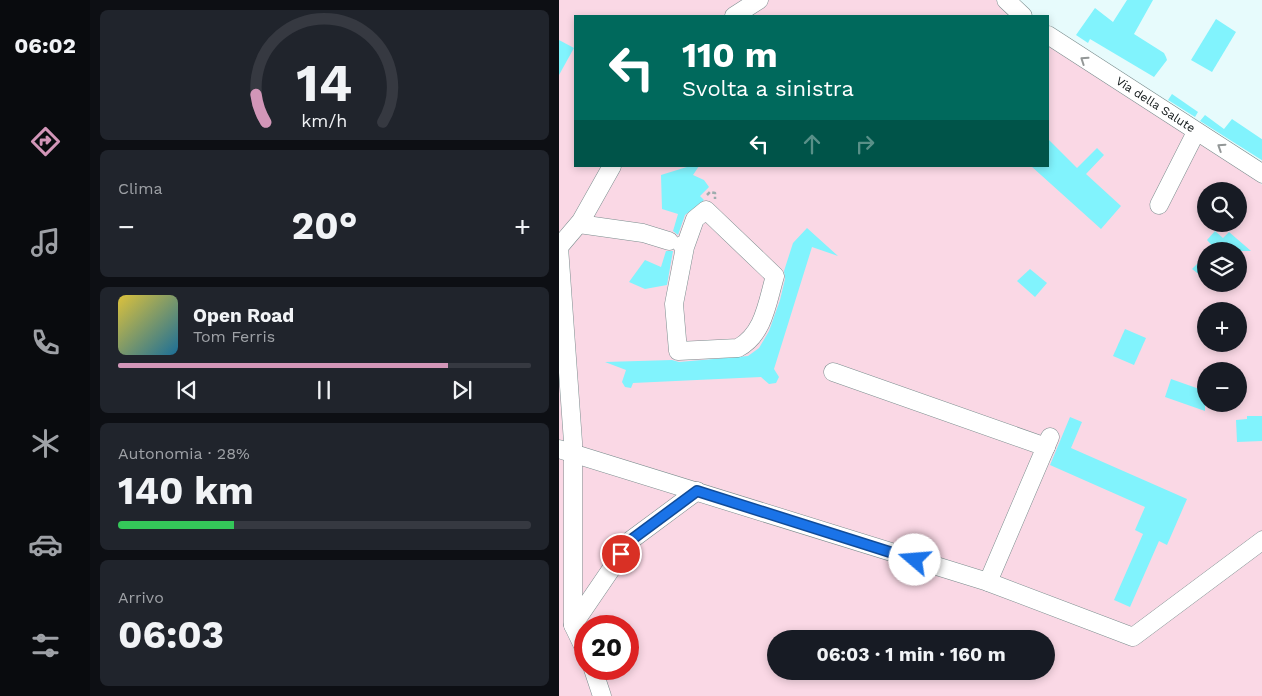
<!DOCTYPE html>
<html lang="it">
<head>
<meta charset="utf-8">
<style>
  body { margin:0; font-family:"Work Sans",sans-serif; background:#20242c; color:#f1f3f6; height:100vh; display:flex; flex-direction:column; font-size:19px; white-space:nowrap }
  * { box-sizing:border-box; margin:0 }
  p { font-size:16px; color:#9ea1a6 }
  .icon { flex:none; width:28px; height:28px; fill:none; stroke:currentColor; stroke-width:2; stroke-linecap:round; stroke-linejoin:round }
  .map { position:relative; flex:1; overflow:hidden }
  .sheet { display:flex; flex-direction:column; gap:10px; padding:10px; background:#0d0f14; width:469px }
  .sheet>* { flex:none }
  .banner { position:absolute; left:15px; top:15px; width:475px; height:152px; border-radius:0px; box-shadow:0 2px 8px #0003; background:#00695c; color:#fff; overflow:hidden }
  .fabs { position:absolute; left:638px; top:182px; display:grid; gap:10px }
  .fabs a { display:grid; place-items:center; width:50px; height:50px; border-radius:50%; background:#171b24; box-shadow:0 2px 8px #0003; font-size:25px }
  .speed { position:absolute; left:15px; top:615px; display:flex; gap:10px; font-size:25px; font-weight:700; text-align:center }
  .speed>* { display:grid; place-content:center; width:65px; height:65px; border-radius:50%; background:#171b24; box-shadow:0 2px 8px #0003; line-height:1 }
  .speed .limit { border:8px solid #d22; background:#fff; color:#111 }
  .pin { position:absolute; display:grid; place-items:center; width:42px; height:42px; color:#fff; margin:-21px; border:2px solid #fff; border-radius:50%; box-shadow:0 1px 5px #0007 }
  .me { position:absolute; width:55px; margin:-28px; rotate:288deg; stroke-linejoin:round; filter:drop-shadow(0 0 4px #0008) }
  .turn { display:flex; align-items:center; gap:18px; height:105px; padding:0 25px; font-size:22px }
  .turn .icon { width:65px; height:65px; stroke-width:2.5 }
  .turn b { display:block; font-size:35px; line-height:42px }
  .lanes { display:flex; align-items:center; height:48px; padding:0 25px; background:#0003; justify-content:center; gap:25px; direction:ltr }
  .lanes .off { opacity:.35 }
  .big { font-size:38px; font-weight:700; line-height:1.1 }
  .sheet .tile { flex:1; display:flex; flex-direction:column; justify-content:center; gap:8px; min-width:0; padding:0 18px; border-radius:8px; background:#20242c }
  .sheet .dial { align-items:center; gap:0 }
  .dial svg { height:130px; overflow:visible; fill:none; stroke:#363941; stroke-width:7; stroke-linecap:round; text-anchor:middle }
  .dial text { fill:#f1f3f6; stroke:none }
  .song { display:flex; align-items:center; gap:15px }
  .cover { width:60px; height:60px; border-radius:8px; background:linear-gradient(135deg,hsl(50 70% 55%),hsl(200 70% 35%)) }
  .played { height:5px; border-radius:2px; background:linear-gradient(90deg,#d296b8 80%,#363941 80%) }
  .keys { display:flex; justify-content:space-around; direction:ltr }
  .heat { display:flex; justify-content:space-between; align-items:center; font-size:28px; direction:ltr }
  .charge { height:8px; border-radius:4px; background:linear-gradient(90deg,#34c759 28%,#363941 0) }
  .trip { position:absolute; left:208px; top:630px; width:288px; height:50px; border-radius:25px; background:#171b24; box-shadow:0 2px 8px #0003; font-weight:700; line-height:50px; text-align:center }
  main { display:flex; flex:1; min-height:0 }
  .tab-bar { display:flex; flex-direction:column; width:90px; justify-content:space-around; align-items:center; background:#090b0e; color:#9ea1a6 }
  .tab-bar .icon { width:35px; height:35px }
  .tab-bar .active { color:#d296b8 }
  .tab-bar b { font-size:22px; color:#f1f3f6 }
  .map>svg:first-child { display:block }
  .green { fill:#fad8e5; fill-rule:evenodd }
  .building { fill:#81f3fd }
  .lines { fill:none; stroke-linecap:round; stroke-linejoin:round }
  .minor-casing { stroke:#7b8d8e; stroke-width:19 }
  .path { stroke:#9dadae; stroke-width:2.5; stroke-dasharray:4 2.5; stroke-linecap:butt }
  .minor { stroke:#fff; stroke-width:18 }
  .oneway { stroke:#939797 }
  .route-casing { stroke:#114b97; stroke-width:12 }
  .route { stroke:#1a73e8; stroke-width:9 }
  .labels { text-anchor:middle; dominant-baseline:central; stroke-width:4.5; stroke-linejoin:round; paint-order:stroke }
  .street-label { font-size:12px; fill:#101718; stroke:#e7fbfc }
</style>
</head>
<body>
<main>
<nav class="tab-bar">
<b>06:02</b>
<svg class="icon active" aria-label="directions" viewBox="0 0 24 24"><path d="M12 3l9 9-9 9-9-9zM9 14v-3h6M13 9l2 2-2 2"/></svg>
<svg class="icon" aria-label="music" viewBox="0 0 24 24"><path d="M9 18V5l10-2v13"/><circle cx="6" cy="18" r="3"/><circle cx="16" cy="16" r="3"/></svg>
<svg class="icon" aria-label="phone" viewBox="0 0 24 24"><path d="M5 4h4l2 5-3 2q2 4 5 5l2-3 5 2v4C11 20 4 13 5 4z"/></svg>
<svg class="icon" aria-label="climate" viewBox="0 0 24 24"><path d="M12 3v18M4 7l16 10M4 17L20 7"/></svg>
<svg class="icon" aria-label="car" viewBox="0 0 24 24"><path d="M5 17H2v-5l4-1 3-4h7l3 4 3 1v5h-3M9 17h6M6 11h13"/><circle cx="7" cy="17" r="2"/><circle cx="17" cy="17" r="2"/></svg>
<svg class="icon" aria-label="filters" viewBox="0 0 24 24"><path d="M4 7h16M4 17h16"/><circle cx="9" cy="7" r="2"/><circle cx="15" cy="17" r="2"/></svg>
</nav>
<section class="sheet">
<div class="tile dial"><svg viewBox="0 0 100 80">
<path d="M14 69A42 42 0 1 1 86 69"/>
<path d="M14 69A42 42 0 0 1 8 52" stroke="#d296b8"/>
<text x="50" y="56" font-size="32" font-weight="700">14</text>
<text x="50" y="72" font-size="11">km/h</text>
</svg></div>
<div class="tile"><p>Clima</p>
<div class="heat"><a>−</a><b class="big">20°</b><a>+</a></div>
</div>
<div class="tile">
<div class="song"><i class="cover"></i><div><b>Open Road</b><p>Tom Ferris</p></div></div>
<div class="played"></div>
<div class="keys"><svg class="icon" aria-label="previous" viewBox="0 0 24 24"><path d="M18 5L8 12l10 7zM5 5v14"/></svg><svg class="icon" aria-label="pause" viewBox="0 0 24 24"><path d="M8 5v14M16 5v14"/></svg><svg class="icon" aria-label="next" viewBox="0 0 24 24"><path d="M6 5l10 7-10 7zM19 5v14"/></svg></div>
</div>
<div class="tile"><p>Autonomia · 28%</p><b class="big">140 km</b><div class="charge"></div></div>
<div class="tile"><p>Arrivo</p><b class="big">06:03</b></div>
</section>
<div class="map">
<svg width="704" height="696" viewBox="0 0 704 696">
  <rect width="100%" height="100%" fill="#e7fbfc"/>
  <path class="green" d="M 0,0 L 437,0 L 456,16 L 16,16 L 16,166 L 489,166 L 489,43 L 698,179 L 703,185 L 703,696 L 0,696 ZM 646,191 L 679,191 L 679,224 L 646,224 ZM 646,251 L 679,251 L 679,284 L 646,284 ZM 646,311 L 679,311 L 679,344 L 646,344 ZM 646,371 L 679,371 L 679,404 L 646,404 ZM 26,626 L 69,626 L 69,669 L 26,669 ZM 216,639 L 486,639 L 486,671 L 216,671 Z"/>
  <g class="building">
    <polygon points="568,0 594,0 575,34 605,53 607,57 608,60 595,77 531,39 529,43 517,35 536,8 554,22"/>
    <polygon points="657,19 677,32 653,72 632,60"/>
    <polygon points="0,40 15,48 0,75"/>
    <polygon points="613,94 639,112 636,117 609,100"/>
    <polygon points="646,115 665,129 673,119 704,140 704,161 641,121"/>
    <polygon points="489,139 518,168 538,148 545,155 527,174 562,206 542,229 472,166 489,166"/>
    <polygon points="131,166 140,166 134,175 145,180 150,187 141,196 145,200 126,215 119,235 114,231 119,214 103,209 102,175"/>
    <polygon points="248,228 279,256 253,247 215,369 220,377 217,383 210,384 202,377 74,383 72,388 66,387 63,382 67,370 46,362 113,360 120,362 189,356 200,348 210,331 221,300 226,279 225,271 234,243"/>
    <polygon points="656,231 664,238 670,232 692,251 658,251 648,240"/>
    <polygon points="107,251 114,251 108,285 86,289 70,282 86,260 102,267"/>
    <polygon points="646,256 646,279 633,269"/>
    <polygon points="471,269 488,283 476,297 458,281"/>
    <polygon points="566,329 587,338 575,365 554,356"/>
    <polygon points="612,379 646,391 646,411 606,397"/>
    <polygon points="688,416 704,416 704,441 678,442 677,420 688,419"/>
    <polygon points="511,417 523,422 512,448 628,499 608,545 600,541 571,607 555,600 584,534 576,530 586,507 491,465"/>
  </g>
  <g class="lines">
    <defs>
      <g id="minor">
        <polyline points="447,0 464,16"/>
        <polyline points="175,16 200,0"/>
        <path id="s1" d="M 489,35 L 704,174"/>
        <polyline points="600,205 637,132"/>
        <polyline points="20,224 84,233 110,241"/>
        <path d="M 123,245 L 126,247 L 115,304 L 119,351 L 179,348 C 205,334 208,303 216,276 L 147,210 L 136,219 L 126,247"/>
        <polyline points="274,372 487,447"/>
        <polyline points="0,449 429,582 574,637 704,540"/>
        <polyline points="429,582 491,437"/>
        <polyline points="14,625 72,540 138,491"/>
        <polyline points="26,650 14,625 14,442 0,247 22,221 53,166"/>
        <polyline points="34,669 43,696"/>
      </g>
    </defs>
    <use href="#minor" class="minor-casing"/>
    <polyline class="path" points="148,195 151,192 156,193 156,199"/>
    <use href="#minor" class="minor"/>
  </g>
  <defs><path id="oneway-chevron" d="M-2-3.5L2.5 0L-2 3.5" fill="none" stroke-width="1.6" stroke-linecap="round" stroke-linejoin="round" transform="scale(1.25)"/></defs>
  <g class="oneway">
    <use href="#oneway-chevron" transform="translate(525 60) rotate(-146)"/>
    <use href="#oneway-chevron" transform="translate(662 147) rotate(-147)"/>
  </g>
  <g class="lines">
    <defs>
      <polyline id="route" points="62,554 72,540 138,491 356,560"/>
    </defs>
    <use href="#route" class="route-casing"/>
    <use href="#route" class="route"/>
  </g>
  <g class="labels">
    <g class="street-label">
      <text stroke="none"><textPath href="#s1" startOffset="128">Via della Salute</textPath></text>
    </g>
  </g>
</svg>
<div class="fabs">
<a><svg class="icon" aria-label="search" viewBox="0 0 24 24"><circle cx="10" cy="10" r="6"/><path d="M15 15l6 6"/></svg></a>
<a><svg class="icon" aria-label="layers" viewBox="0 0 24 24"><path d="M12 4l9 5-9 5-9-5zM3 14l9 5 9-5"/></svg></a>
<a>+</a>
<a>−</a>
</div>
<div class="speed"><div class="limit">20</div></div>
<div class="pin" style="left:62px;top:554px;background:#d93025"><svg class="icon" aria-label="arrive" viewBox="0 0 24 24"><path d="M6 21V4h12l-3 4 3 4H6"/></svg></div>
<svg class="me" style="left:356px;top:560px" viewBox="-20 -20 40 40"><circle r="19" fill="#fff"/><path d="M0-13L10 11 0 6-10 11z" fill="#1a73e8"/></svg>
<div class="trip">06:03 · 1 min · 160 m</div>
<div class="banner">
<div class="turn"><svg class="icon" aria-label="left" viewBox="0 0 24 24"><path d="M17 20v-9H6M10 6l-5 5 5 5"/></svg><div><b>110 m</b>Svolta a sinistra</div></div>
<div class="lanes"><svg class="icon" aria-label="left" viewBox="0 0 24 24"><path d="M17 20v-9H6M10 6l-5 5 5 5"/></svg><svg class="icon off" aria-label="ahead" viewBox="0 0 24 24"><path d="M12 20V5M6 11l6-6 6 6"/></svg><svg class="icon off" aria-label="right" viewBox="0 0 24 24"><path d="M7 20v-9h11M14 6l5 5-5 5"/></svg></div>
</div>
</div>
</main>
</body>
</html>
